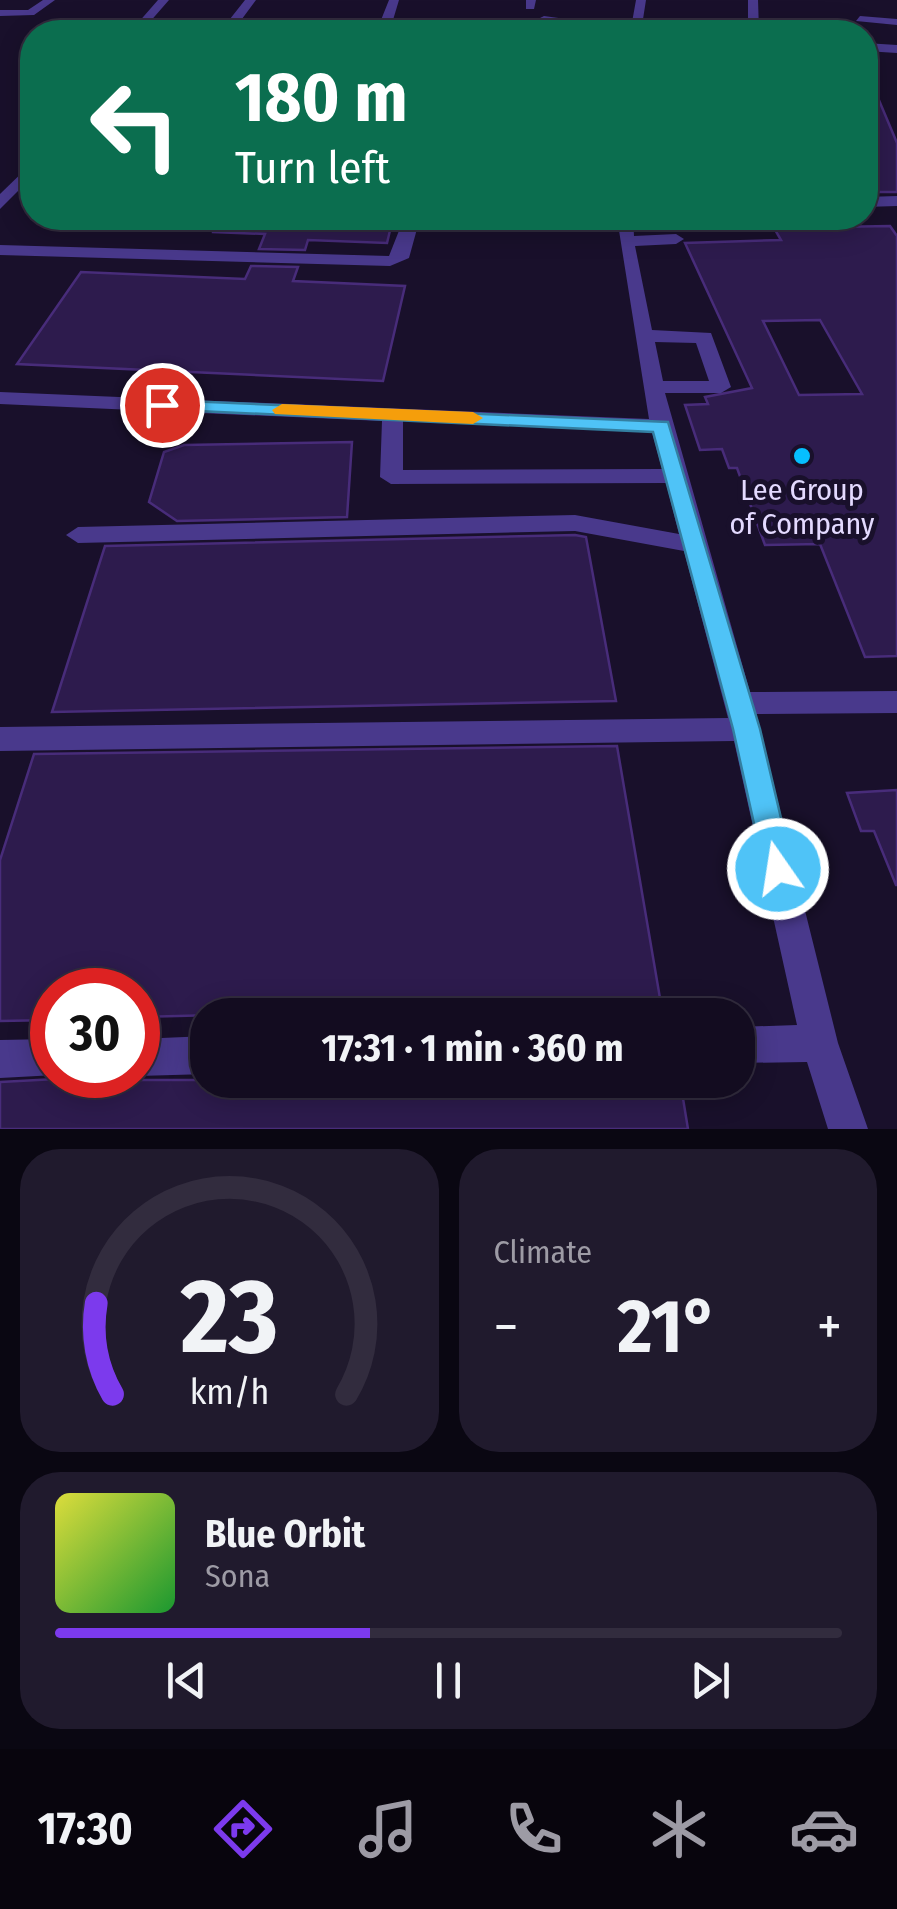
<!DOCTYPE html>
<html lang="en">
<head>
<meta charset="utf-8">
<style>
  body { margin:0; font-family:"Fira Sans Condensed",sans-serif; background:#201a2d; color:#f1f3f6; height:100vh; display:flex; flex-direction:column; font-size:38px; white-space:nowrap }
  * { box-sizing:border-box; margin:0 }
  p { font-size:32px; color:#9d9ba5 }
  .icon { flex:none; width:55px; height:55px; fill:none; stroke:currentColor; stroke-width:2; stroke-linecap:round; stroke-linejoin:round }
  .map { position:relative; height:1129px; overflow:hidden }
  .drawer { display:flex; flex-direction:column; gap:20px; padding:20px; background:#0a0712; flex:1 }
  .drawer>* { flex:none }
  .banner { position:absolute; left:20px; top:20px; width:858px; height:210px; border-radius:40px; box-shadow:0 5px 25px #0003,0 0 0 2px #322c3e; background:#0b6e4f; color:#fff; overflow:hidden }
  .speed { position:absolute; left:30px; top:968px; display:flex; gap:20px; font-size:50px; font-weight:700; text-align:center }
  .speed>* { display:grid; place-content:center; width:130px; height:130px; border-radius:50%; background:#130c20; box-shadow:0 5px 25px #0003,0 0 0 2px #322c3e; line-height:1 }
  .speed .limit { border:15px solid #d22; background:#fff; color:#111 }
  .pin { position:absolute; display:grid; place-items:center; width:85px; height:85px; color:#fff; margin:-42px; border:5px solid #fff; border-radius:50%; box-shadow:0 2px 10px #0007 }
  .me { position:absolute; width:110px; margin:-55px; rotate:347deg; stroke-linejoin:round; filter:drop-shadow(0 0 8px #0008) }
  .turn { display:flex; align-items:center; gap:35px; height:210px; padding:0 50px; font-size:45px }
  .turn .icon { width:130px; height:130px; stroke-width:2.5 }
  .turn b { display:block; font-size:70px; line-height:85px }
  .big { font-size:75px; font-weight:700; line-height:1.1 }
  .drawer .tile { flex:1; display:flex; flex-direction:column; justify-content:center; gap:15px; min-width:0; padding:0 35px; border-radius:40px; background:#201a2d }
  .drawer .dial { align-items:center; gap:0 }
  .dial svg { height:260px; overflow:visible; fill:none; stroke:#322c3e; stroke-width:7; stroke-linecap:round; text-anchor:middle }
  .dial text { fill:#f1f3f6; stroke:none }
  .song { display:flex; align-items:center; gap:30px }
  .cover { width:120px; height:120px; border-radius:15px; background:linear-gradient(135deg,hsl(60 70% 55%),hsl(130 70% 35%)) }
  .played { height:10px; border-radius:5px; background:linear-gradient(90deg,#7c3aed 40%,#322c3e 40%) }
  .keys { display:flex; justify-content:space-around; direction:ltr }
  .heat { display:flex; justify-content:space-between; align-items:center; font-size:55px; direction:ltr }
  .drawer .tiles { flex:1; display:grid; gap:20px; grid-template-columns:1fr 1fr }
  .tile:last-child { grid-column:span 2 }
  .trip { position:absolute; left:190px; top:998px; width:565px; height:100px; border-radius:40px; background:#130c20; box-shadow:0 5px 25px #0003,0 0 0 2px #322c3e; font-weight:700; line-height:100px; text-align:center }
  .tabs { display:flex; height:160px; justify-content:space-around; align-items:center; background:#08050d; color:#9d9ba5 }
  .tabs .icon { width:70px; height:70px }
  .tabs .selected { color:#7c3aed }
  .tabs b { font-size:45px; color:#f1f3f6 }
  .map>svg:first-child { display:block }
  .building { fill:#2d1b4d; stroke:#482c7a; stroke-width:2.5; fill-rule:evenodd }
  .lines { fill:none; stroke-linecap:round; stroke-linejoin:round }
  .minor { fill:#49398c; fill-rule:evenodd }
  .route { fill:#4fc3f7; stroke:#337fa1; stroke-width:2.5 }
  .slow { fill:#f59e0b }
  .poi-dot { fill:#06bfff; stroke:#19102b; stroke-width:4 }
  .labels { text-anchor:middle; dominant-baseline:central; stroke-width:10; stroke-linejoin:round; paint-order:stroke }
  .poi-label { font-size:30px; fill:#e4daff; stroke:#19102b }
</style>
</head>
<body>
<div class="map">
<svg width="897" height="1129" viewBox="0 0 897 1129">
  <rect width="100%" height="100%" fill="#19102b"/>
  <g class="building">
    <polygon points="865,67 897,143 897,192 865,192"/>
    <polygon points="213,218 393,218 387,243 308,240 305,250 259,249 265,234 213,232"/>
    <path d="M 890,226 L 897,236 L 897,656 L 865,657 L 820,544 L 765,545 L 737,468 L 729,468 L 722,449 L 700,450 L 685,405 L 708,404 L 705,397 L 752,388 L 685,243 L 781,240 L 774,228 ZM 820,320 L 862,394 L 799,395 L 763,321 Z"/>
    <polygon points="251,266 298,267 293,281 405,286 383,381 17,364 81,272 245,279"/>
    <polygon points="352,442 347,517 177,521 149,502 164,452 184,445"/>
    <polygon points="575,535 586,537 616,701 52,712 105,546"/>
    <polygon points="617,746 661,1004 138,1017 138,990 52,990 52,1020 0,1021 0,860 34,754"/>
    <polygon points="897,790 897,885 896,885 874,831 861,831 847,793"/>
    <polygon points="60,1075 132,1075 138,1080 680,1080 688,1129 0,1129 0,1082 56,1079"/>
  </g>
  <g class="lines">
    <g class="minor">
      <polygon points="43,0 55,0 34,15 0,16 0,10 28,10"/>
      <polygon points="158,0 169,0 141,32 130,32"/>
      <polygon points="245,0 256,0 239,23 250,32 237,32 226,24"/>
      <polygon points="389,0 399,0 393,20 387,23 381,20"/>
      <polygon points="526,0 536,0 534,9 526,9"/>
      <polygon points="636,0 646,0 641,32 613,32 538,19 544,16 631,28"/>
      <polygon points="748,0 758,0 759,32 748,32"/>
      <polygon points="860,16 897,19 897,25 856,21"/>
      <polygon points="865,43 897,45 897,53 865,51"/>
      <polygon points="32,163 32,177 0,209 0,194"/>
      <polygon points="897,196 897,206 865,207 865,197"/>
      <polygon points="404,218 420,218 409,258 390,266 0,255 0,245 389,256"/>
      <path d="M 617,218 L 633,218 L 634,236 L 676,234 L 684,239 L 676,244 L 635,246 L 652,330 L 711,333 L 731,387 L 721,393 L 665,393 L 750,692 L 897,691 L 897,713 L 756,714 L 838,1043 L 868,1129 L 828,1129 L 807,1062 L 738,1063 L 738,1027 L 797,1025 L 734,741 L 0,751 L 0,727 L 728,718 L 684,551 L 575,531 L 78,543 L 66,535 L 78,527 L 575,515 L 679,534 L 666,483 L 391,484 L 380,477 L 382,421 L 0,404 L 0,392 L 649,419 ZM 655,342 L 696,343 L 709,381 L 663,381 ZM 403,421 L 652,432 L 662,469 L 403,470 Z"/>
      <polygon points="208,1036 208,1074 138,1076 136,1075 138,1039"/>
      <polygon points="52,1039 52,1075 56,1075 0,1078 0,1040"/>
    </g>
  </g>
  <polygon class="route" points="162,400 668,422 760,729 793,869 789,878 778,882 768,878 764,869 733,729 653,432 155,409 155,401"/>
  <polygon class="slow" points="282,404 473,412 483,418 473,424 275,414 272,410"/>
  <circle class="poi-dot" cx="802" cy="456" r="10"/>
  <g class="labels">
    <g class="poi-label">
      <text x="802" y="490">Lee Group<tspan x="802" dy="34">of Company</tspan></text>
    </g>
  </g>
</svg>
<div class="speed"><div class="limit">30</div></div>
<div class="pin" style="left:162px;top:405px;background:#d93025"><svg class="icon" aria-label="arrive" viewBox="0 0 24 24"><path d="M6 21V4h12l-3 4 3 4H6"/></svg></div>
<svg class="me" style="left:778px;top:869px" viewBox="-20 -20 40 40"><circle r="17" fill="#4fc3f7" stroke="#fff" stroke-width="3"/><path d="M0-11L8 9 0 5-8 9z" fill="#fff"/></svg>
<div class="trip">17:31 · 1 min · 360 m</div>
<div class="banner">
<div class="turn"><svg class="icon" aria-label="left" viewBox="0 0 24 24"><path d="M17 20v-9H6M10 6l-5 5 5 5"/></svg><div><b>180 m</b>Turn left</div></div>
</div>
</div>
<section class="drawer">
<div class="tiles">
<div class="tile dial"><svg viewBox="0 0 100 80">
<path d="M14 69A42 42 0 1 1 86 69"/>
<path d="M14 69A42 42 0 0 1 9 41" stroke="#7c3aed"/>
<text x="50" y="56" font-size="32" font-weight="700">23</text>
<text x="50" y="72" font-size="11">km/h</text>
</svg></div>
<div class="tile"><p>Climate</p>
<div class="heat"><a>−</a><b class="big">21°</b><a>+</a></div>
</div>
<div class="tile">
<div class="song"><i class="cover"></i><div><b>Blue Orbit</b><p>Sona</p></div></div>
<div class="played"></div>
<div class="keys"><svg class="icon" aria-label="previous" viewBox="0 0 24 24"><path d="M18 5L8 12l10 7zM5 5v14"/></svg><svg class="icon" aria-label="pause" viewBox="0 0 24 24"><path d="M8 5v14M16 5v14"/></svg><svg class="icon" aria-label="next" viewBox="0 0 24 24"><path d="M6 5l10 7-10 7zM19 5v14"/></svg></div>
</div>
</div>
</section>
<nav class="tabs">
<b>17:30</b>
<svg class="icon selected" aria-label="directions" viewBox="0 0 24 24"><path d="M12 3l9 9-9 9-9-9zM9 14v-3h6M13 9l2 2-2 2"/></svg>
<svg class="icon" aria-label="music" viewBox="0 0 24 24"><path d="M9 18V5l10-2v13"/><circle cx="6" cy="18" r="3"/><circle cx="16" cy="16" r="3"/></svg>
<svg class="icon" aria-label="phone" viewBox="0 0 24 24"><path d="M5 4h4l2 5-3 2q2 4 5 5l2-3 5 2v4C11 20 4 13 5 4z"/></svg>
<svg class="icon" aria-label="climate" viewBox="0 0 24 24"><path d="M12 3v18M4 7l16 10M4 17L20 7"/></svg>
<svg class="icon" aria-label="car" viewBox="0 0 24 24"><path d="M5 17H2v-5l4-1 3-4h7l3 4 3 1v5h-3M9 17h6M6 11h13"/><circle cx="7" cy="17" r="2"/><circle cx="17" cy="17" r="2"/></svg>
</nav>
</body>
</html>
